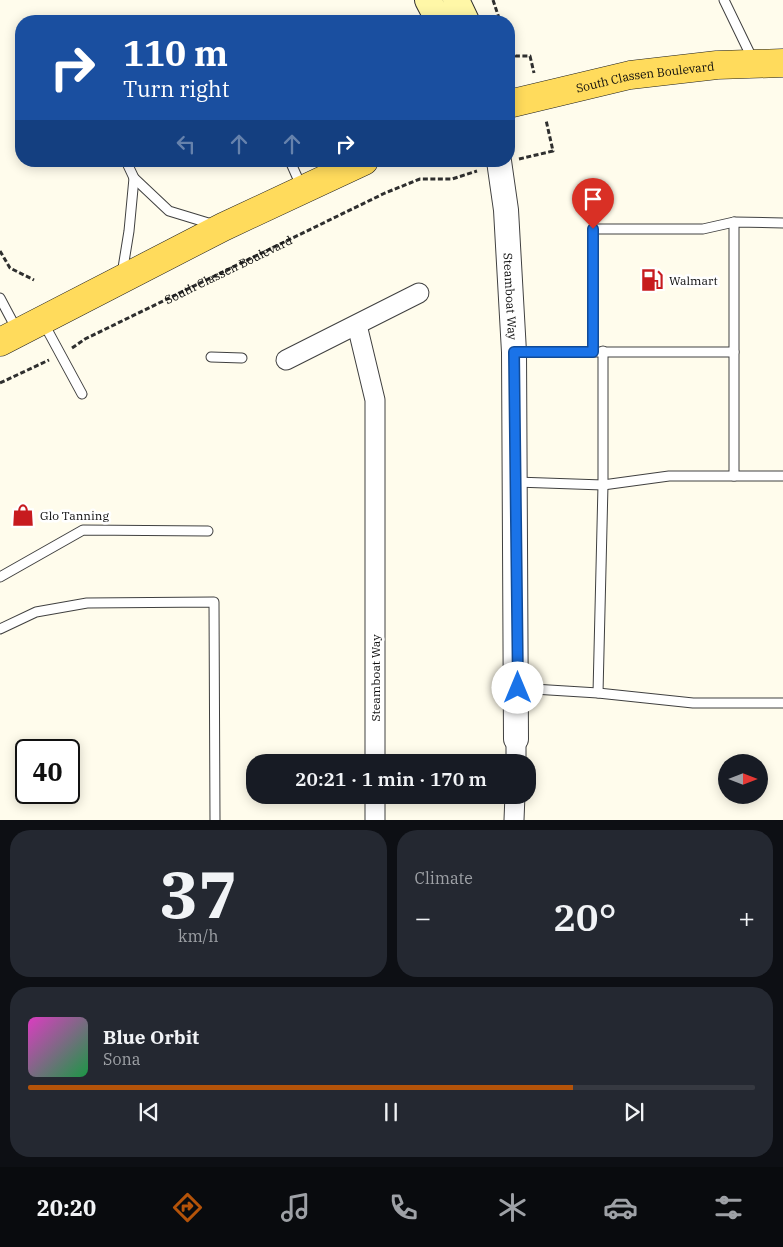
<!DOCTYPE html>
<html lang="en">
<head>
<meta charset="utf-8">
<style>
  body { margin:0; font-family:"IBM Plex Serif",serif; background:#242831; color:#f1f3f6; height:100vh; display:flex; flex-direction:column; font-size:19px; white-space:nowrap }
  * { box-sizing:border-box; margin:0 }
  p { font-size:16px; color:#9ea1a6 }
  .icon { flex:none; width:28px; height:28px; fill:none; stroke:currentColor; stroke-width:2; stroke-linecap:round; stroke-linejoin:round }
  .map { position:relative; height:820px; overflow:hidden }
  .sheet { display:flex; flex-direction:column; gap:10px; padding:10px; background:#0d0f14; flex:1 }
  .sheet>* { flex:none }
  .guide { position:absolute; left:15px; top:15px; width:500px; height:152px; border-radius:20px; box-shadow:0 2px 12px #0003; background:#1a4fa0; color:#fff; overflow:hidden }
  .needle { width:32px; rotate:90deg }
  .buttons { position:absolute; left:718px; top:754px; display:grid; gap:10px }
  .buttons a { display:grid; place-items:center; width:50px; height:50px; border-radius:50%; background:#171b24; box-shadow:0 2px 12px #0003; font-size:25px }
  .speed { position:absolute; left:15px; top:739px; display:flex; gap:10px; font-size:25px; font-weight:700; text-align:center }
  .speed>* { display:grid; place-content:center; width:65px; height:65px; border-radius:50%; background:#171b24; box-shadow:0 2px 12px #0003; line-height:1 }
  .speed .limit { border:2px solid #111; border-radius:8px; background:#fff; color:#111 }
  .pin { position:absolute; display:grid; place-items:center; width:42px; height:42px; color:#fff; margin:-51px -21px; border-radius:50% 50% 50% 0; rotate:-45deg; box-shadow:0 0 5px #0007 }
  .pin .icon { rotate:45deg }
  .me { position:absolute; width:55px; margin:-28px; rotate:0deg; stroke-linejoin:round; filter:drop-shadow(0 0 4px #0008) }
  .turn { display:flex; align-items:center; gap:18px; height:105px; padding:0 25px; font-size:22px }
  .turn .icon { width:65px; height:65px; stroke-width:2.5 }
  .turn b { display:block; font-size:35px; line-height:42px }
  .lanes { display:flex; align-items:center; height:48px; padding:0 25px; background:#0003; justify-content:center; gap:25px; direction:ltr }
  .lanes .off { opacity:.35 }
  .big { font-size:38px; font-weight:600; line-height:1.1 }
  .sheet .tile { flex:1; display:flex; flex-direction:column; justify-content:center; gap:8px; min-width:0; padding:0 18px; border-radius:20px; background:#242831 }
  .sheet .dial { align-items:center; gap:0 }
  .dial b { font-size:65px; line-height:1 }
  .song { display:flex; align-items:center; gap:15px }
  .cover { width:60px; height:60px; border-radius:8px; background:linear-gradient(135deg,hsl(310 70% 55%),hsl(140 70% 35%)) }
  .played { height:5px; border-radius:2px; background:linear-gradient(90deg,#b45309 75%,#363941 75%) }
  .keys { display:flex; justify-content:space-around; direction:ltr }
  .heat { display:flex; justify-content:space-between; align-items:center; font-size:28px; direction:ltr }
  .sheet .tiles { flex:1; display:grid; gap:10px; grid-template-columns:1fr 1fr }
  .tile:last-child { grid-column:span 2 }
  .trip { position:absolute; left:246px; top:754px; width:290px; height:50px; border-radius:20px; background:#171b24; box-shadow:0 2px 12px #0003; font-weight:600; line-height:50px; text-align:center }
  .dock { display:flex; height:80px; justify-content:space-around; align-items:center; background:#090b0e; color:#9ea1a6 }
  .dock .icon { width:35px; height:35px }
  .dock .on { color:#b45309 }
  .dock b { font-size:22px; color:#f1f3f6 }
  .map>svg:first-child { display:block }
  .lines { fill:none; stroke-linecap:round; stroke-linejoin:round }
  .service-casing { stroke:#404040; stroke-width:11 }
  .minor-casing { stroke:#404040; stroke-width:21 }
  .tertiary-casing { stroke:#404040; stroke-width:26 }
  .secondary-casing { stroke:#2f2f2f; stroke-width:28 }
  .primary-casing { stroke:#1e1e1e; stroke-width:29 }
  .path { stroke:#2f2f2f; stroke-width:3; stroke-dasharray:5 2.5; stroke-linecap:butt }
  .service { stroke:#fff; stroke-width:9 }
  .minor { stroke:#fff; stroke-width:19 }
  .tertiary { stroke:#fff; stroke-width:24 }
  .secondary { stroke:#fff7a7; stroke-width:26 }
  .primary { stroke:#ffdb5c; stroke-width:28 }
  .route-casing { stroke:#114b97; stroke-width:12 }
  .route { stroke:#1a73e8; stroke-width:9 }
  .labels { text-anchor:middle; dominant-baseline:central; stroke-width:5; stroke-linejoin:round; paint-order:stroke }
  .street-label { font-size:12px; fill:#0d0d0d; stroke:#fff }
  .poi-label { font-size:12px; fill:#0d0d0d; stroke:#fff; text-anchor:start }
</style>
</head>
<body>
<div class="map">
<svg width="783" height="820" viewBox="0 0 783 820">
  <rect width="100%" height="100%" fill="#fffcec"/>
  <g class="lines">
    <defs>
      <g id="service">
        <polyline points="724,0 753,60"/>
        <polyline points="126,161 134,178 169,211 215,225"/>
        <polyline points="290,161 302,188"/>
        <polyline points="122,274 129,231 134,178"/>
        <polyline points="0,298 17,330"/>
        <polyline points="43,322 82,394"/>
        <polyline points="515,352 734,352 734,222 783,223"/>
        <polyline points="593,352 593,229 703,229 734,222"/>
        <polyline points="734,352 734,476"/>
        <polyline points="211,357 242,358"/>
        <polyline points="516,482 603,485 669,476 783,476"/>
        <polyline points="0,577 83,530 208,531"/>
        <polyline points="0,629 36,612 87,603 214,602 215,820"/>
        <polyline points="517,688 598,693 693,703 783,703"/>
        <polyline points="598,693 603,485 603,351"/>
      </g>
      <g id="minor">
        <polyline points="357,325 375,400 375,762"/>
        <polyline points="286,360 419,293"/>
        <polyline points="516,739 516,762"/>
        <polyline points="375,795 375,820"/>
        <polyline points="514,820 515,795"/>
      </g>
      <g id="tertiary">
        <path id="s2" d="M 499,161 L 506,210 L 514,352 L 516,739"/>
      </g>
      <g id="secondary">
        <polyline points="428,0 439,21"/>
        <polyline points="456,0 466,21"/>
      </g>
      <g id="primary">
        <path id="s3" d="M 509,104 L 630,75 L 717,65 L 783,63"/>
        <polyline points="0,342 223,227 364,161"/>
      </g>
    </defs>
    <use href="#service" class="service-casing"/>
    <use href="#minor" class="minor-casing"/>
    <use href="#tertiary" class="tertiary-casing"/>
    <use href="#secondary" class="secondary-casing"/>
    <use href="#primary" class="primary-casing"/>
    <g class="path">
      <polyline points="493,0 500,21"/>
      <polyline points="509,51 516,56 530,56 534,73"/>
      <polyline points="519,159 553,151 546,120"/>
      <polyline points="0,251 10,268 34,280"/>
      <path id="s1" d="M 72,348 L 85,339 L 385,193 L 420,179 L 452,179 L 477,171"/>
      <polyline points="0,383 49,360"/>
    </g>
    <use href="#service" class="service"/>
    <use href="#minor" class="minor"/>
    <use href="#tertiary" class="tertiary"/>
    <use href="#secondary" class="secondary"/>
    <use href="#primary" class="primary"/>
  </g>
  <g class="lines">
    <defs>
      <polyline id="route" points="518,688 514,352 593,352 593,229"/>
    </defs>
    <use href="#route" class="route-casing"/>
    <use href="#route" class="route"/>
  </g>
  <defs>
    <symbol id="fuel-bare" viewBox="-9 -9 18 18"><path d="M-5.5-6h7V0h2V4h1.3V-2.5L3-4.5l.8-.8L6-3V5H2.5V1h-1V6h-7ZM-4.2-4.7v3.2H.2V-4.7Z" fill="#c71b1f" stroke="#fff" stroke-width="2.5" paint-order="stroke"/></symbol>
    <symbol id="shop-bare" viewBox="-9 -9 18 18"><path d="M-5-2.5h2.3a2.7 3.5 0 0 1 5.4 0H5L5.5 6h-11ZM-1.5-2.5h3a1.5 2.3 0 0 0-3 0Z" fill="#c71b1f" stroke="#fff" stroke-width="2.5" paint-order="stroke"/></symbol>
  </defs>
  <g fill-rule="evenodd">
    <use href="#fuel-bare" x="636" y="264" width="32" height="32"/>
    <use href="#shop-bare" x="7" y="499" width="32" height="32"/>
  </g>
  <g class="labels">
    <g class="street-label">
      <text stroke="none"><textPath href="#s3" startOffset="139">South Classen Boulevard</textPath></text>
      <text stroke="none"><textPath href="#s1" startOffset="175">South Classen Boulevard</textPath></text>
      <text stroke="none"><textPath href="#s2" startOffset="136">Steamboat Way</textPath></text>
      <text transform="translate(375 678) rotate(-90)">Steamboat Way</text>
    </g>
    <g class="poi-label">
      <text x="669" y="280">Walmart</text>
      <text x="40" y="515">Glo Tanning</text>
    </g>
  </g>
</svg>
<div class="buttons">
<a><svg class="needle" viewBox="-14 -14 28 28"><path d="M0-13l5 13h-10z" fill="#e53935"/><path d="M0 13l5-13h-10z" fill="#9ea1a6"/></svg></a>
</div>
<div class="speed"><div class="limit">40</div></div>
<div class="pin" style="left:593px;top:229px;background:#d93025"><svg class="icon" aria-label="arrive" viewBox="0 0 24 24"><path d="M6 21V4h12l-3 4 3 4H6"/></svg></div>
<svg class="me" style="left:518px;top:688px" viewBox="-20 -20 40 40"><circle r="19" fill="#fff"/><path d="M0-13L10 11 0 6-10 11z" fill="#1a73e8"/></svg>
<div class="trip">20:21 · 1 min · 170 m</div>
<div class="guide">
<div class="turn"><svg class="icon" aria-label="right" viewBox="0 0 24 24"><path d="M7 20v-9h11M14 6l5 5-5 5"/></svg><div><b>110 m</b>Turn right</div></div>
<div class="lanes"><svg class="icon off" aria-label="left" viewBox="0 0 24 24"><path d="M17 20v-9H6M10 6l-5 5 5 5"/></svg><svg class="icon off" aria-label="ahead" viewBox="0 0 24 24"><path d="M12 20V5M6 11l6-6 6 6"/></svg><svg class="icon off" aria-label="ahead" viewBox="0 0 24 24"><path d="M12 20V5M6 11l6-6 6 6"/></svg><svg class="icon" aria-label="right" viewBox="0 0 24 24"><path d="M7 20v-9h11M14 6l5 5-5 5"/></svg></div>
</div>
</div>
<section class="sheet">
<div class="tiles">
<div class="tile dial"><b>37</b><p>km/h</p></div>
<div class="tile"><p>Climate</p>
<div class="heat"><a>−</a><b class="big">20°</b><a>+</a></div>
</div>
<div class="tile">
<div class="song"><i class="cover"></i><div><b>Blue Orbit</b><p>Sona</p></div></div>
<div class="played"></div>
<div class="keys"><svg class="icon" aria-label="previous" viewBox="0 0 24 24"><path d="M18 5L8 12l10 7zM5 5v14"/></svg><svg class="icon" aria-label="pause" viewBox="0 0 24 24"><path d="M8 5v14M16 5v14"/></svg><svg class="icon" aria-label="next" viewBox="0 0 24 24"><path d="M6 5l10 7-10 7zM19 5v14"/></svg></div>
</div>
</div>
</section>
<nav class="dock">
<b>20:20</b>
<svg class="icon on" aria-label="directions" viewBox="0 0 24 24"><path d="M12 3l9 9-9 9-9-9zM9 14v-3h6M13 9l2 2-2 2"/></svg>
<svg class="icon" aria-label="music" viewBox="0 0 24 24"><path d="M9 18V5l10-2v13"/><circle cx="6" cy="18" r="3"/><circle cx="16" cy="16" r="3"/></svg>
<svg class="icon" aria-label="phone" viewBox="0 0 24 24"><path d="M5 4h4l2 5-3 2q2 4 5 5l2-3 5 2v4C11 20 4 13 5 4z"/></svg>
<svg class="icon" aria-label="climate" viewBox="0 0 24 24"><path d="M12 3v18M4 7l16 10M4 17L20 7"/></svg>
<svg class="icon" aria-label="car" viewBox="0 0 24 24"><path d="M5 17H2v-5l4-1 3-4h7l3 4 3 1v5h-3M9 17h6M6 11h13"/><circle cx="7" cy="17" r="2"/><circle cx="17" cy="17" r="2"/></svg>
<svg class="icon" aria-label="filters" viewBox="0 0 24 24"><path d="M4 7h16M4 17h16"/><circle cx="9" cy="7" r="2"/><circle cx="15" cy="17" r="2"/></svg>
</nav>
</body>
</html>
